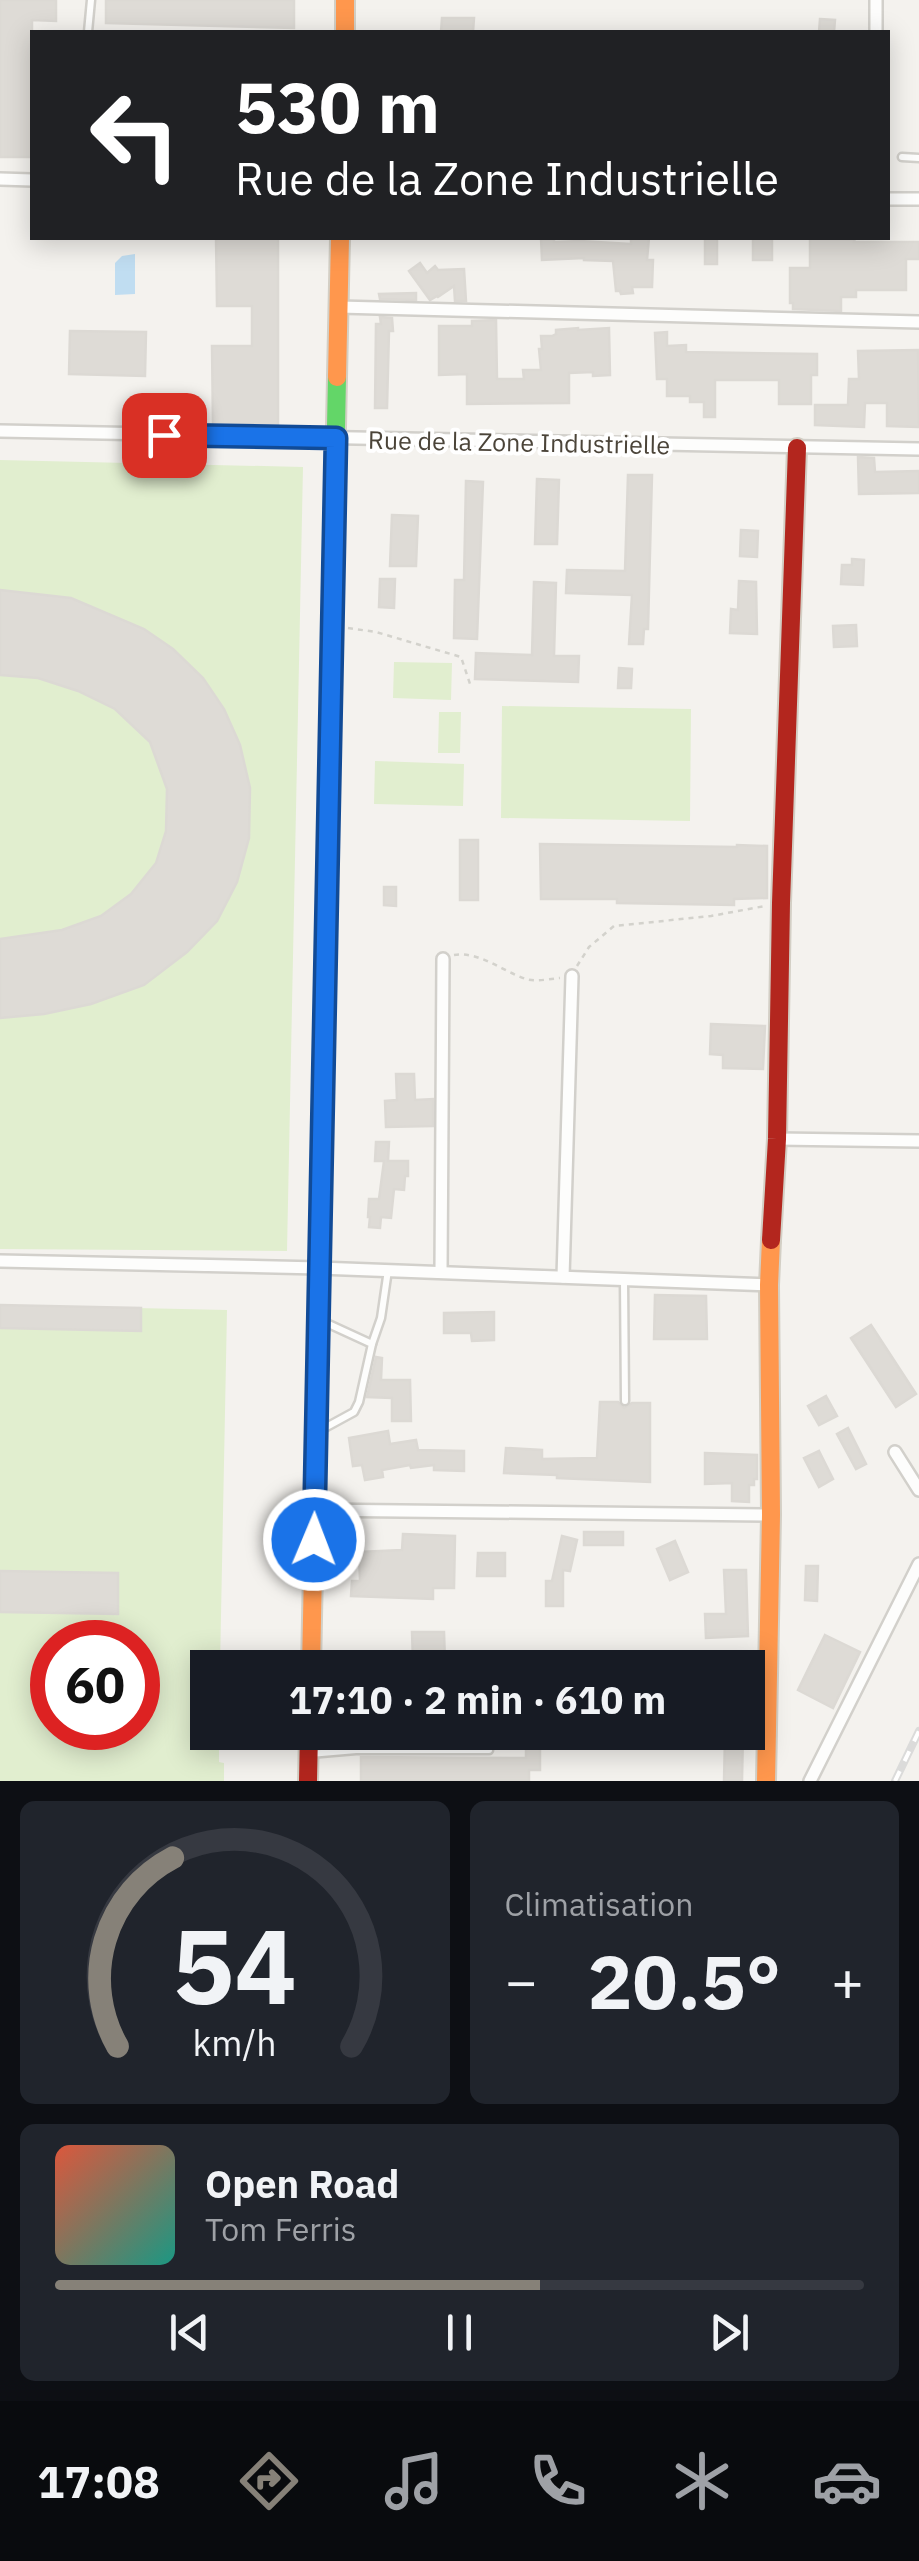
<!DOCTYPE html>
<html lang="fr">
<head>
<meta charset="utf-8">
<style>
  body { margin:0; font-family:"IBM Plex Sans",sans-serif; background:#20242c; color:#f1f3f6; height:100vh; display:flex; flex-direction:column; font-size:38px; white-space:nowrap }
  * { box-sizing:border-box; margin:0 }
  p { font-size:32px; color:#9ea1a6 }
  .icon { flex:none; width:55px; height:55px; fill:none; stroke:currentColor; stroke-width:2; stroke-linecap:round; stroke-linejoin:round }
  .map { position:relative; height:1781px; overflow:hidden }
  .drawer { display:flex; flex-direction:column; gap:20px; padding:20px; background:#0d0f14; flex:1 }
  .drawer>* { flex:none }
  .banner { position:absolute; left:30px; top:30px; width:860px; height:210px; border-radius:0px; box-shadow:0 5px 25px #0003; background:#202124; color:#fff; overflow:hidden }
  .speed { position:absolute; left:30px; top:1620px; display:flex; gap:20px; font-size:50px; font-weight:700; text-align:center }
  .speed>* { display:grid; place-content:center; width:130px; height:130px; border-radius:50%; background:#171b24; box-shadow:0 5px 25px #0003; line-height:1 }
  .speed .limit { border:15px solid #d22; background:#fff; color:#111 }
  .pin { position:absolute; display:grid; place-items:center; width:85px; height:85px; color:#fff; margin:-42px; border-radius:20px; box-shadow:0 5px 15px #0006 }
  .me { position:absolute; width:110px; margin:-55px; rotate:1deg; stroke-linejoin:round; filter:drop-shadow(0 0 8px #0008) }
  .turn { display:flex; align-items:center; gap:35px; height:210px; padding:0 40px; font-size:45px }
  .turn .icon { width:130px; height:130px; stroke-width:2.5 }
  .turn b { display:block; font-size:70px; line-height:85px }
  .big { font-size:75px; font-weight:800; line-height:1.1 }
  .drawer .tile { flex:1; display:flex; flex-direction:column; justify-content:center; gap:15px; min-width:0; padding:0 35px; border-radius:15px; background:#20242c }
  .drawer .dial { align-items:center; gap:0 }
  .dial svg { height:260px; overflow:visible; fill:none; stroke:#363941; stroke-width:7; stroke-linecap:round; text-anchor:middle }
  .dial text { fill:#f1f3f6; stroke:none }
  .song { display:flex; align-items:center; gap:30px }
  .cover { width:120px; height:120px; border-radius:15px; background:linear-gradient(135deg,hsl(10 70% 55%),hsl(170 70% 35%)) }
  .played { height:10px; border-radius:5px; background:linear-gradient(90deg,#868178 60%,#363941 60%) }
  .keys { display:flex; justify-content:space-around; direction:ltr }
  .heat { display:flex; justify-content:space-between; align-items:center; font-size:55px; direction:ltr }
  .drawer .tiles { flex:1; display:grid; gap:20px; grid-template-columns:1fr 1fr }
  .tile:last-child { grid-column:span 2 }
  .trip { position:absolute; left:190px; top:1650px; width:575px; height:100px; border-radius:0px; background:#171b24; box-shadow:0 5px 25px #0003; font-weight:800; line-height:100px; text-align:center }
  .menu { display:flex; height:160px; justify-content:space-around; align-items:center; background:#090b0e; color:#9ea1a6 }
  .menu .icon { width:70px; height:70px }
  .menu .active { color:#868178 }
  .menu b { font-size:45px; color:#f1f3f6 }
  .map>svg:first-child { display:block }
  .green { fill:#e1eecf; fill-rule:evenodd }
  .water { fill:#c0ddf1 }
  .building { fill:#dedbd6; stroke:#dcd9d4; stroke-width:2.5 }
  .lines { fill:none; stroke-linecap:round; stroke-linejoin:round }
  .lane-casing { stroke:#d2d0cb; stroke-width:11 }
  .street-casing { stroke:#d2d0cb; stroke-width:16 }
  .fast-casing { stroke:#d3cfc5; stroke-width:22 }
  .slow-casing { stroke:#d3cfc5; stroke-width:22 }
  .jam-casing { stroke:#d3cfc5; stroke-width:22 }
  .path { stroke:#d3d2cc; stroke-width:2.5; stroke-dasharray:5 5; stroke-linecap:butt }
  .lane { stroke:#fdfdfc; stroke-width:6 }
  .street { stroke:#fdfdfc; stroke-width:11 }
  .fast { stroke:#63d668; stroke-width:18 }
  .slow { stroke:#ff974d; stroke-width:18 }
  .jam { stroke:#b3261e; stroke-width:18 }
  .rail-casing { stroke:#dbdbda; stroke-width:8 }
  .rail { stroke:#fff; stroke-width:4; stroke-dasharray:11; stroke-linecap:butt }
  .route-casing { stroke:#114b97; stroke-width:25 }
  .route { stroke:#1a73e8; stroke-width:18 }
  .labels { text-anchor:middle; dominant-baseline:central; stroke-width:8; stroke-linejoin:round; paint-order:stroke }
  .street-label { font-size:25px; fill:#4b4439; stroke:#fff }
</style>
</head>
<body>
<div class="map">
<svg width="919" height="1781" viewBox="0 0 919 1781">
  <rect width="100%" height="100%" fill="#f4f2ee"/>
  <g class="green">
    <polygon points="0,460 303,467 287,1251 0,1249"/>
    <polygon points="394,662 452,663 451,700 393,698"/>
    <polygon points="502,706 691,709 690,821 501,818"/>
    <polygon points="439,712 461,712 460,753 438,753"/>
    <polygon points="375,761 464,764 463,806 374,804"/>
    <path d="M 0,1305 L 227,1310 L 220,1667 L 208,1668 L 208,1732 L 219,1733 L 219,1762 L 224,1763 L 224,1781 L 0,1781 ZM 52,1642 L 138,1642 L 138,1728 L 52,1728 Z"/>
  </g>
  <polygon class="water" points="135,254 135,294 115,295 115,263 122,256"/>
  <g class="building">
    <polygon points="0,0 56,0 56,21 32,20 32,157 0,157"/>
    <polygon points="106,0 294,0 294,28 106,23"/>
    <polygon points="442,18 474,18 473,32 441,32"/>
    <polygon points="820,19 835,20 834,32 819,32"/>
    <polygon points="216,238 278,238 278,427 213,426 212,346 252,346 252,306 217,306"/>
    <polygon points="541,238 554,238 554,242 580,241 631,244 631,238 649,238 647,260 653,260 652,287 632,287 633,293 621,294 620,291 616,291 613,261 584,260 584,258 542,260"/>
    <rect x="705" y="238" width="12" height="26"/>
    <rect x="753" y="238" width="19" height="22"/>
    <polygon points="810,238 855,238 854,242 919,242 919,259 906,259 906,290 856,290 856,297 841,297 841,311 793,309 793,303 790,303 790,268 810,268"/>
    <polygon points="420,263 427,273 435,266 438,270 464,269 466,301 455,301 454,286 438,297 437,296 430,300 409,271"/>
    <polygon points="416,293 416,300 380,299 379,294"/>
    <polygon points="380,317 392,318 393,331 389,331 387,408 375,408 376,324 381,324"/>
    <polygon points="496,320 497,379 524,379 523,370 541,370 539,349 542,349 541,336 552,336 556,334 556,330 578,328 578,330 609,328 610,375 593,376 593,372 569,373 569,403 467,404 467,374 439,375 439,326 472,326 472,321"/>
    <polygon points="70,331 146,332 145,376 69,374"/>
    <polygon points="667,332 667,346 686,345 686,352 817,354 817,375 811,375 811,404 779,404 779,380 715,380 715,417 704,417 704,402 690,402 690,396 667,396 667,379 657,379 655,333"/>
    <polygon points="918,350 919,427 887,426 887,403 865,403 864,427 815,425 815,405 848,405 849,379 859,379 858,351"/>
    <polygon points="858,457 874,458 875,472 919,471 919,493 859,494"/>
    <polygon points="628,475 652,475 648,629 644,629 643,644 629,644 632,595 566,593 567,570 625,571"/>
    <polygon points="537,479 559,480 557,544 535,544"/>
    <polygon points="466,481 483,482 477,639 454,638 455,580 464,580"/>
    <polygon points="392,515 418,516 416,566 390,566"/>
    <polygon points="741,530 758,531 757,557 740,556"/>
    <polygon points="852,559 864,560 863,585 841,584 842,565 852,565"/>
    <polygon points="380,579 395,579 394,608 379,607"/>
    <polygon points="739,581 756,582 757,634 730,633 731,609 738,610"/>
    <polygon points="534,582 556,583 554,656 579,656 578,682 475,679 476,653 532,655"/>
    <polygon points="0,590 71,598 144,629 173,649 203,678 224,709 240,745 250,788 249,838 237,882 217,921 187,952 144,985 91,1004 44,1014 0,1018 0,939 62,930 101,916 131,894 156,863 166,831 167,789 150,742 115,709 78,691 38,678 0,675"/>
    <polygon points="856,625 857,646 834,647 833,626"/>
    <polygon points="619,668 632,669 631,688 618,688"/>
    <rect x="460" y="840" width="18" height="60"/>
    <polygon points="540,844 737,847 737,845 767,846 767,898 734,899 734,905 617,903 617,899 541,899"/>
    <polygon points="384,887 396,887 396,906 384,905"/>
    <polygon points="711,1024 765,1026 763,1069 723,1068 723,1055 710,1054"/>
    <polygon points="396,1074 414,1074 415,1100 433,1099 433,1126 386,1127 385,1101 397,1100"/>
    <polygon points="376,1142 389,1142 388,1161 408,1161 408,1176 405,1176 404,1190 394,1189 391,1218 381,1217 380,1228 369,1227 370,1217 368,1217 369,1199 379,1199 384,1161 375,1161"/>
    <polygon points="655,1295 706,1296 707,1339 654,1339"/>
    <polygon points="0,1305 141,1308 141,1331 0,1328"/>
    <polygon points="494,1312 494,1340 472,1341 471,1333 444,1333 444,1313"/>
    <polygon points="871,1325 916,1394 896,1407 851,1338"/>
    <polygon points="376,1357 382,1358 381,1380 410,1380 411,1421 392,1421 392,1398 367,1397"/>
    <polygon points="826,1396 837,1416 819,1425 808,1406"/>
    <polygon points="600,1402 618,1402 624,1408 632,1403 650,1403 650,1482 557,1478 557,1475 504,1473 506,1448 542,1450 542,1459 597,1458"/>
    <polygon points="848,1428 866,1464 856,1469 837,1434"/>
    <polygon points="388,1431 390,1444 416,1440 418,1450 464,1451 464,1471 434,1470 434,1465 411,1468 410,1465 382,1470 383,1477 365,1480 362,1465 353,1466 349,1438"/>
    <polygon points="819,1451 833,1479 819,1487 804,1458"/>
    <polygon points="705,1453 757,1455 757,1479 754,1479 754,1485 749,1485 749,1502 732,1501 732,1483 705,1484"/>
    <rect x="584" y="1532" width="39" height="13"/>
    <polygon points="403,1534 455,1536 454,1588 433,1588 433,1599 351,1596 352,1581 360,1581 359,1552 402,1550"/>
    <polygon points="562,1536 577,1540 570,1571 563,1570 563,1606 546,1606 546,1581 552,1581"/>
    <polygon points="675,1541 688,1572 670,1580 657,1549"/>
    <polygon points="478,1553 505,1553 505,1576 477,1576"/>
    <polygon points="806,1566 818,1566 817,1601 805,1600"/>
    <polygon points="724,1570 746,1570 748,1636 706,1638 705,1614 726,1614"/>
    <polygon points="0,1571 118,1573 118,1614 0,1612"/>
    <polygon points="412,1632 444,1632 445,1661 413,1661"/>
    <polygon points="825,1635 860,1652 833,1708 798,1690"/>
    <polygon points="526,1732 540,1732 540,1770 529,1770 529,1781 361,1781 361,1757 526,1758"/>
    <polygon points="728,1732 743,1732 742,1781 724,1781 725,1738 728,1738"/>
  </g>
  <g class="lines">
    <defs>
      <g id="lane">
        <polyline points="88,32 91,0"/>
        <polyline points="902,157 919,158"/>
        <polyline points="624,1281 625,1401"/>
        <polyline points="372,1344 381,1318 388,1270"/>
        <polyline points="321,1430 354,1412 359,1402 372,1344 322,1321"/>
        <polyline points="310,1754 356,1750 489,1750"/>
      </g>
      <g id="street">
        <polyline points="876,32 876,0"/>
        <polyline points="0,179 32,180"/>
        <polyline points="888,199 919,199"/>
        <polyline points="339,307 919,322"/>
        <polyline points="0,431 919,449"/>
        <polyline points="777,1139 919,1141"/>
        <polyline points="0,1261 319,1268 769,1285"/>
        <polyline points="441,1272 443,959"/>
        <polyline points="563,1277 572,976"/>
        <polyline points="895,1452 919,1490"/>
        <polyline points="314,1510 771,1515"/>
        <polyline points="810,1781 919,1564"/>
      </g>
      <polyline id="fast" points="322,1124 337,377"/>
      <g id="slow">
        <polyline points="345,0 345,32"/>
        <polyline points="337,377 340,238"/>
        <polyline points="311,1668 322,1124"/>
        <polyline points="766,1781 771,1515 769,1285 771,1240"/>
      </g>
      <g id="jam">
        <polyline points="771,1240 777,1139 781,903 797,448"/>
        <polyline points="308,1781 309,1732"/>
      </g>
    </defs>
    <use href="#lane" class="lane-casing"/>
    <use href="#street" class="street-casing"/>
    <use href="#fast" class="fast-casing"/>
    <use href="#slow" class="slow-casing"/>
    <use href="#jam" class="jam-casing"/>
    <g class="path">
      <polyline points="348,628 376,632 461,657 471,687"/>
      <path d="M 454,955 C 479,951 502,971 526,979 C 536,982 549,979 560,978"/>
      <polyline points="577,966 589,947 614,926 711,916 765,906"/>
    </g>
    <use href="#lane" class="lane"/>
    <use href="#street" class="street"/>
    <use href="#fast" class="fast"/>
    <use href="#slow" class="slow"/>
    <use href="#jam" class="jam"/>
    <defs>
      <polyline id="rail" points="895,1781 919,1731"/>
    </defs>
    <use href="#rail" class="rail-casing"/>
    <use href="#rail" class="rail"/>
  </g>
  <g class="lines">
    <defs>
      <polyline id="route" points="164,435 336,438 314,1540"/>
    </defs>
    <use href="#route" class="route-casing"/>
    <use href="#route" class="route"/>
  </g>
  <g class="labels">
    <g class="street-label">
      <text transform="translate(519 442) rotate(1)">Rue de la Zone Industrielle</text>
    </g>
  </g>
</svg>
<div class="speed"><div class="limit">60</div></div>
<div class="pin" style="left:164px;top:435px;background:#d93025"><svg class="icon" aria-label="arrive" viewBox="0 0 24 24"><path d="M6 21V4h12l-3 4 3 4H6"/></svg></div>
<svg class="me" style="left:314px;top:1540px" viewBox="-20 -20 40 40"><circle r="17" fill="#1a73e8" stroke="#fff" stroke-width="3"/><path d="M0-11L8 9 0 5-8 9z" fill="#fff"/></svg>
<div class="trip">17:10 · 2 min · 610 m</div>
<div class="banner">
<div class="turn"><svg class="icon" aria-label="left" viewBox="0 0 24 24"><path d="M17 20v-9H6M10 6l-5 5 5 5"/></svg><div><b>530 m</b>Rue de la Zone Industrielle</div></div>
</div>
</div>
<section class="drawer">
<div class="tiles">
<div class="tile dial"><svg viewBox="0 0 100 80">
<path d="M14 69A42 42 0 1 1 86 69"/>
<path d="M14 69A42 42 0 0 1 31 11" stroke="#868178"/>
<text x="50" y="56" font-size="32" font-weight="700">54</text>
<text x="50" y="72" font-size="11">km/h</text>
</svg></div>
<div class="tile"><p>Climatisation</p>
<div class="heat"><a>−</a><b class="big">20.5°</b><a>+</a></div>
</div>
<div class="tile">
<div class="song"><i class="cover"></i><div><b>Open Road</b><p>Tom Ferris</p></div></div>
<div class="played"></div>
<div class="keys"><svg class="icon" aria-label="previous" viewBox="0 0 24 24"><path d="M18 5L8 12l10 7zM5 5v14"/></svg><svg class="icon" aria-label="pause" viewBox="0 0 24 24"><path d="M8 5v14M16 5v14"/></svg><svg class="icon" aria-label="next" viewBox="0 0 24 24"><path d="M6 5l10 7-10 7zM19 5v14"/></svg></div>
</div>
</div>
</section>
<nav class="menu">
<b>17:08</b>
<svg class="icon active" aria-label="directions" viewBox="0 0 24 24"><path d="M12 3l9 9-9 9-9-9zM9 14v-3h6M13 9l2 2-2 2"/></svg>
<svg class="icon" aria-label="music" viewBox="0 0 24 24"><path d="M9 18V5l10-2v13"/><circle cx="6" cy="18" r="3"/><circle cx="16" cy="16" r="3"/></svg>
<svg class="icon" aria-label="phone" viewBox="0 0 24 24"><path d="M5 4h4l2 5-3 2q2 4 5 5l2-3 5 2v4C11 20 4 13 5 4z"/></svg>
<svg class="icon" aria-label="climate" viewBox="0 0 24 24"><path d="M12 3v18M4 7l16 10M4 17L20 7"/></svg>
<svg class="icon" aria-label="car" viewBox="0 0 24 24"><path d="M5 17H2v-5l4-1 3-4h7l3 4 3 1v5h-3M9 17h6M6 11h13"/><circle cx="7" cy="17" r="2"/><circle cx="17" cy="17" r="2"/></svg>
</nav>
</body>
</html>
